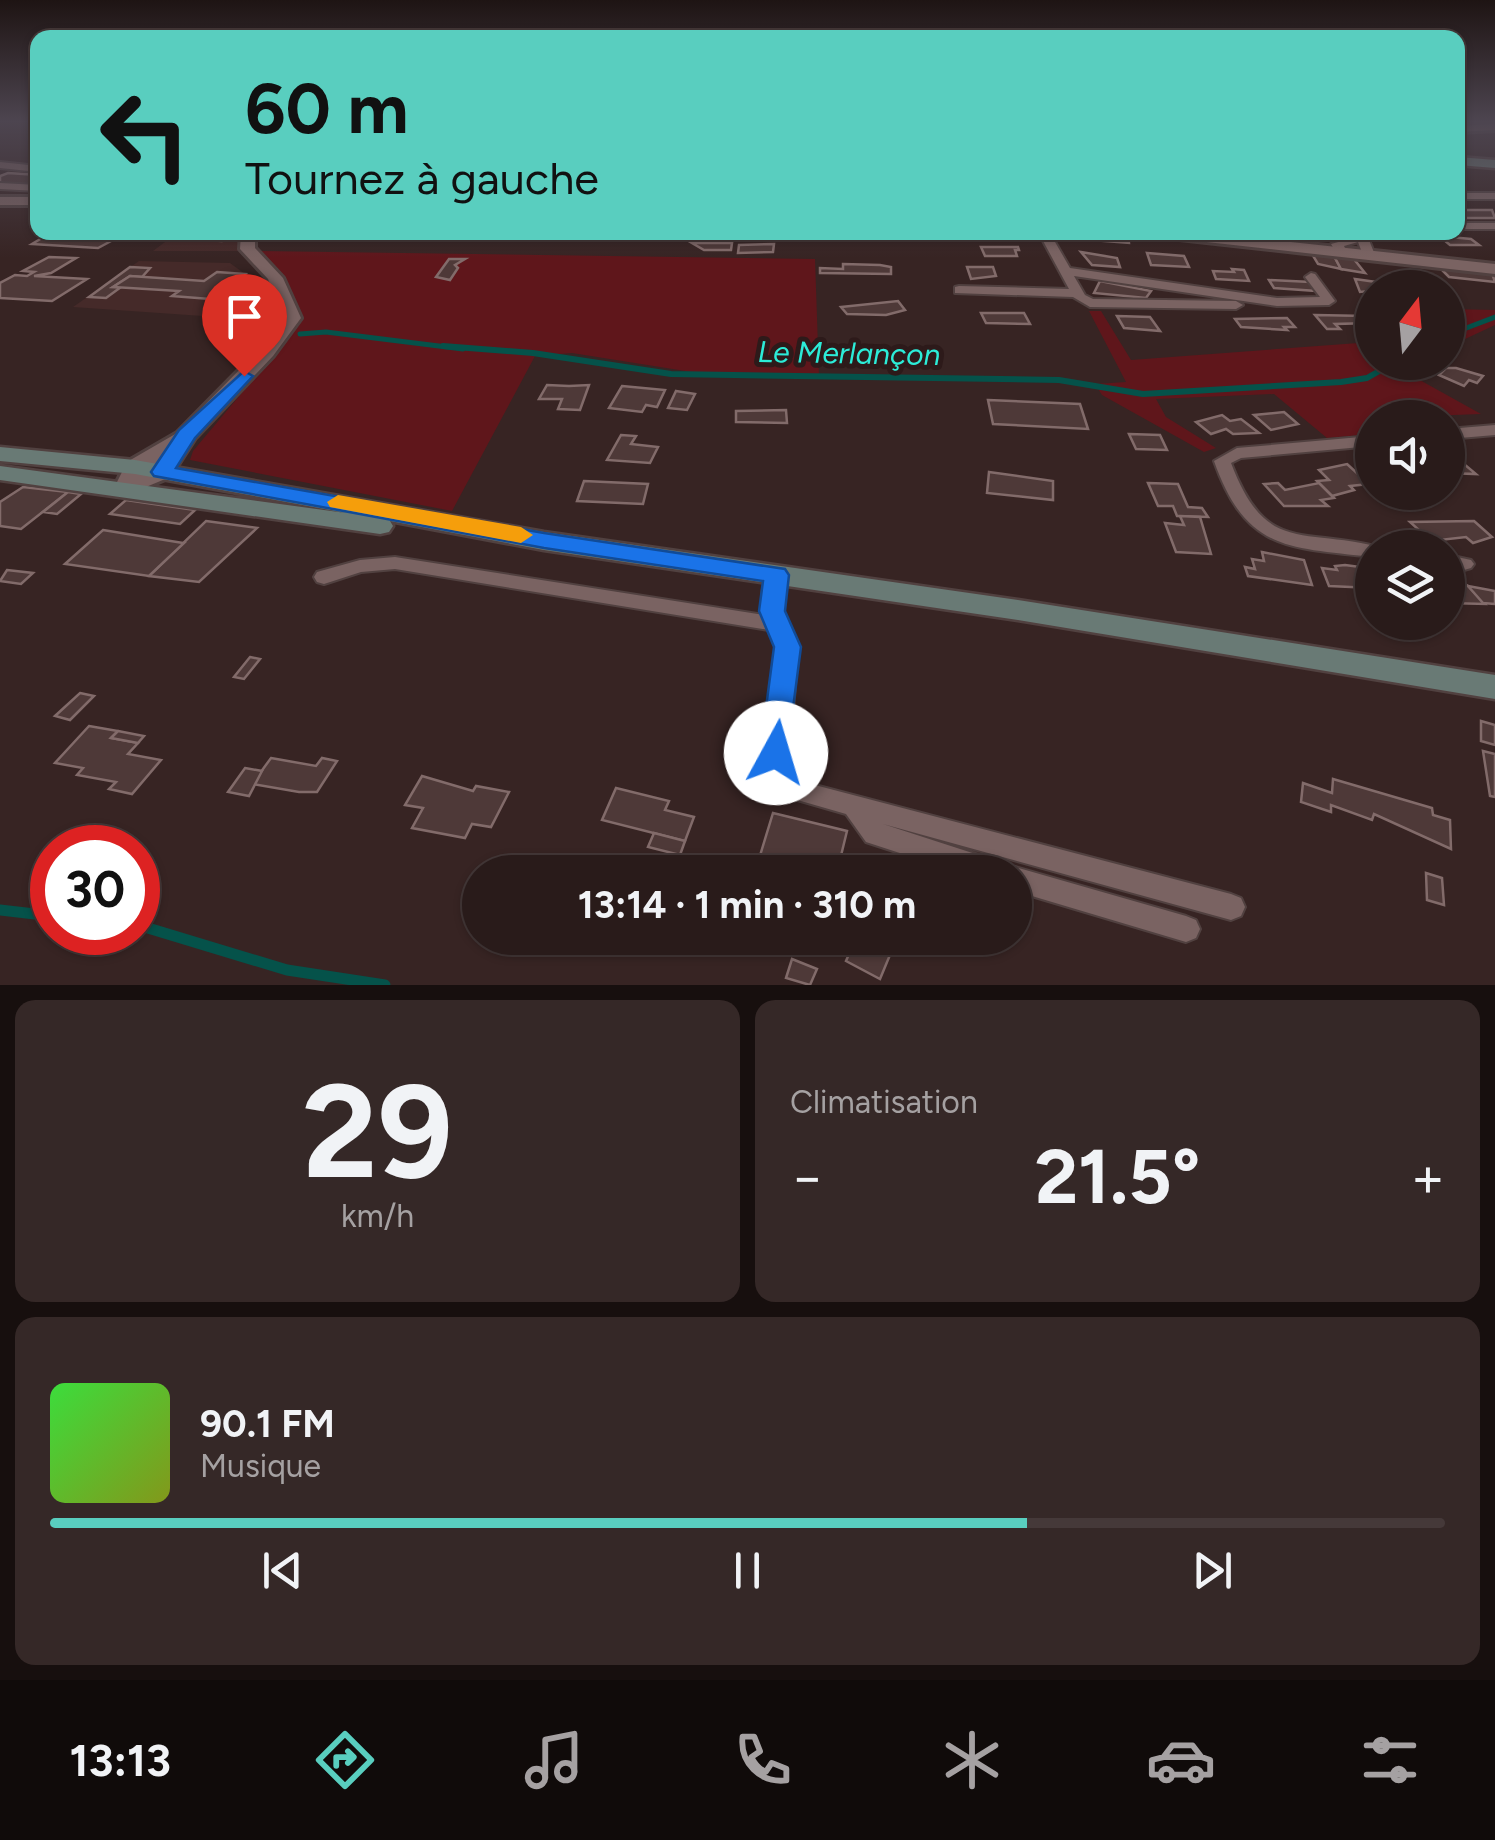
<!DOCTYPE html>
<html lang="fr">
<head>
<meta charset="utf-8">
<style>
  body { margin:0; font-family:Figtree,sans-serif; background:#352827; color:#f1f3f6; height:100vh; display:flex; flex-direction:column; font-size:38px; white-space:nowrap }
  * { box-sizing:border-box; margin:0 }
  p { font-size:32px; color:#a5a1a2 }
  .icon { flex:none; width:55px; height:55px; fill:none; stroke:currentColor; stroke-width:2; stroke-linecap:round; stroke-linejoin:round }
  .map { position:relative; height:985px; overflow:hidden }
  .side { display:flex; flex-direction:column; gap:15px; padding:15px; background:#170f0e; flex:1 }
  .side>* { flex:none }
  .guide { position:absolute; left:30px; top:30px; width:1435px; height:210px; border-radius:20px; box-shadow:0 2px 8px #0004,0 0 0 2px #453939; background:#59cebf; color:#111; overflow:hidden }
  .needle { width:65px; rotate:16deg }
  .tools { position:absolute; left:1355px; top:270px; display:grid; gap:20px }
  .tools a { display:grid; place-items:center; width:110px; height:110px; border-radius:50%; background:#291b1a; box-shadow:0 2px 8px #0004,0 0 0 2px #453939; font-size:50px }
  .speed { position:absolute; left:30px; top:825px; display:flex; gap:20px; font-size:50px; font-weight:700; text-align:center }
  .speed>* { display:grid; place-content:center; width:130px; height:130px; border-radius:50%; background:#291b1a; box-shadow:0 2px 8px #0004,0 0 0 2px #453939; line-height:1 }
  .speed .limit { border:15px solid #d22; background:#fff; color:#111 }
  .pin { position:absolute; display:grid; place-items:center; width:85px; height:85px; color:#fff; margin:-102px -42px; border-radius:50% 50% 50% 0; rotate:-45deg; box-shadow:0 0 10px #0007 }
  .pin .icon { rotate:45deg }
  .me { position:absolute; width:110px; margin:-55px; rotate:6deg; stroke-linejoin:round; filter:drop-shadow(0 0 8px #0008) }
  .turn { display:flex; align-items:center; gap:35px; height:210px; padding:0 50px; font-size:45px }
  .turn .icon { width:130px; height:130px; stroke-width:2.5 }
  .turn b { display:block; font-size:70px; line-height:85px }
  .big { font-size:75px; font-weight:700; line-height:1.1 }
  .side .widget { flex:1; display:flex; flex-direction:column; justify-content:center; gap:15px; min-width:0; padding:0 35px; border-radius:20px; background:#352827 }
  .side .dial { align-items:center; gap:0 }
  .dial b { font-size:130px; line-height:1 }
  .song { display:flex; align-items:center; gap:30px }
  .cover { width:120px; height:120px; border-radius:15px; background:linear-gradient(135deg,hsl(120 70% 55%),hsl(70 70% 35%)) }
  .played { height:10px; border-radius:5px; background:linear-gradient(90deg,#59cebf 70%,#453939 70%) }
  .keys { display:flex; justify-content:space-around; direction:ltr }
  .heat { display:flex; justify-content:space-between; align-items:center; font-size:55px; direction:ltr }
  .side .tiles { flex:1; display:grid; gap:15px; grid-template-columns:1fr 1fr }
  .widget:last-child { grid-column:span 2 }
  .trip { position:absolute; left:462px; top:855px; width:570px; height:100px; border-radius:50px; background:#291b1a; box-shadow:0 2px 8px #0004,0 0 0 2px #453939; font-weight:700; line-height:100px; text-align:center }
  .dock { display:flex; height:160px; justify-content:space-around; align-items:center; background:#100b0a; color:#a5a1a2 }
  .dock .icon { width:70px; height:70px }
  .dock .selected { color:#59cebf }
  .dock b { font-size:45px; color:#f1f3f6 }
  .map>svg:first-child { display:block }
  .built { fill:#452a29 }
  .green { fill:#5f161b }
  .lines { fill:none; stroke-linecap:round; stroke-linejoin:round }
  .stream-far2 { stroke:#05524a; stroke-width:5 }
  .stream-far1 { stroke:#05524a; stroke-width:6 }
  .stream { stroke:#05524a; stroke-width:11 }
  .building { fill:#4e3938; stroke:#826b6a; stroke-width:2.5 }
  .minor-casing { stroke:#514140; stroke-width:4 }
  .tertiary-casing { stroke:#514140; stroke-width:6 }
  .secondary-casing { stroke:#514140; stroke-width:5 }
  .minor { fill:#7a6362; fill-rule:evenodd }
  .tertiary { fill:#7a6362; fill-rule:evenodd }
  .secondary { fill:#697a75; fill-rule:evenodd }
  .route { fill:#1a73e8; stroke:#114b97; stroke-width:2.5 }
  .slow { fill:#f59e0b }
  .labels { text-anchor:middle; dominant-baseline:central; stroke-width:10; stroke-linejoin:round; paint-order:stroke }
  .water-label { font-size:30px; font-style:italic; fill:#2cecd8; stroke:#2d1a1a }
</style>
</head>
<body>
<div class="map">
<svg width="1495" height="985" viewBox="0 0 1495 985">
  <rect width="100%" height="100%" fill="#372423"/>
  <g class="built">
    <polygon points="156,233 238,233 241,251 153,251 165,242 144,240"/>
    <polygon points="139,261 230,263 245,274 232,285 244,287 238,292 271,292 280,312 246,319 73,307"/>
  </g>
  <g class="green">
    <path d="M 259,251 L 815,259 L 819,376 L 704,374 L 572,353 L 535,356 L 452,511 L 190,460 L 193,451 L 299,325 C 296,292 281,274 259,251 Z"/>
    <polygon points="1448,309 1495,310 1495,325 1448,347"/>
    <polygon points="1089,311 1101,311 1131,360 1372,342 1372,362 1412,363 1400,369 1481,414 1372,418 1372,434 1327,438 1274,394 1156,399 1166,417 1216,448 1204,452 1102,395 1095,384 1126,382"/>
  </g>
  <g class="lines">
    <g class="stream-far2">
      <polyline points="300,334 326,332 463,349"/>
      <polyline points="1448,335 1495,317"/>
    </g>
    <polyline class="stream-far1" points="443,346 533,353 671,374 1059,380 1143,394 1341,382 1367,378 1395,362"/>
    <g class="stream">
      <polyline points="0,910 52,916"/>
      <polyline points="138,925 287,970 385,985"/>
    </g>
  </g>
  <g class="building">
    <polygon points="8,173 38,175 38,186 0,184 0,176"/>
    <polygon points="1458,210 1492,210 1495,218 1464,218"/>
    <polygon points="112,232 101,239 113,240 98,248 32,244 47,235 94,238"/>
    <polygon points="157,232 234,232 222,241 150,237"/>
    <polygon points="1077,232 1128,235 1129,243 1079,239"/>
    <polygon points="1309,233 1312,241 1245,232 1301,232"/>
    <polygon points="1439,236 1471,239 1479,245 1450,245"/>
    <polygon points="692,243 732,243 731,250 704,250"/>
    <polygon points="774,244 773,252 738,253 739,245"/>
    <polygon points="981,247 1018,247 1019,250 1015,250 1017,256 985,256"/>
    <polygon points="1081,252 1117,258 1120,267 1092,265"/>
    <polygon points="1147,253 1184,256 1189,267 1151,265"/>
    <polygon points="1312,254 1334,256 1341,269 1318,264"/>
    <polygon points="1334,256 1353,258 1365,273 1341,269"/>
    <polygon points="49,257 76,258 51,273 34,276 87,279 52,301 0,298 0,283 15,275 27,276 34,272 23,271"/>
    <polygon points="449,259 465,259 455,265 458,268 450,280 436,277"/>
    <polygon points="843,264 880,265 891,267 891,274 820,273 820,268 843,269"/>
    <polygon points="130,267 150,268 142,277 130,276 113,287 121,287 106,298 89,297"/>
    <polygon points="967,267 993,267 996,276 971,279"/>
    <polygon points="1439,267 1492,273 1495,282 1449,277"/>
    <polygon points="1232,269 1244,270 1249,281 1216,279 1213,271 1234,272"/>
    <polygon points="217,272 245,274 230,286 244,287 236,292 260,294 251,302 227,299 232,296 216,294 210,299 172,296 179,291 113,287 130,276 204,281"/>
    <polygon points="1355,279 1397,285 1398,288 1360,292"/>
    <polygon points="1269,280 1311,282 1317,291 1274,288"/>
    <polygon points="1100,281 1151,291 1146,298 1094,293"/>
    <polygon points="898,301 905,310 886,315 847,314 841,307"/>
    <polygon points="981,313 1024,313 1030,324 986,323"/>
    <polygon points="1315,315 1367,316 1372,323 1335,324 1340,329 1327,329"/>
    <polygon points="1117,316 1150,317 1160,331 1124,328"/>
    <polygon points="1287,318 1295,327 1284,327 1287,330 1241,327 1235,319"/>
    <polygon points="1446,368 1456,368 1483,376 1477,383 1469,380 1464,386 1439,375"/>
    <polygon points="547,385 569,386 589,385 580,410 558,409 562,399 539,399"/>
    <polygon points="622,386 665,390 657,407 646,405 642,412 609,408"/>
    <polygon points="676,391 695,394 687,410 668,408"/>
    <polygon points="988,400 1080,404 1088,429 993,424"/>
    <polygon points="786,410 787,423 736,422 736,411"/>
    <polygon points="1284,412 1298,424 1271,430 1254,415"/>
    <polygon points="1222,415 1230,421 1241,419 1259,433 1233,434 1226,429 1211,434 1196,422"/>
    <polygon points="1129,434 1160,435 1167,450 1136,449"/>
    <polygon points="621,435 636,436 631,444 658,447 650,463 607,460"/>
    <polygon points="1452,454 1476,474 1448,473 1448,455"/>
    <polygon points="1347,464 1369,484 1350,486 1354,490 1332,496 1317,481 1329,480 1319,470"/>
    <polygon points="989,472 1053,481 1053,500 987,493"/>
    <polygon points="584,481 648,484 643,504 577,501"/>
    <polygon points="1148,483 1178,484 1188,507 1202,508 1208,517 1177,516 1173,506 1158,506"/>
    <polygon points="1278,483 1285,490 1319,483 1334,498 1321,500 1328,506 1284,506 1264,484"/>
    <polygon points="23,487 68,492 21,529 0,526 0,502"/>
    <polygon points="68,492 81,494 57,514 43,512"/>
    <polygon points="126,500 195,510 180,524 110,514"/>
    <polygon points="1180,516 1200,517 1211,554 1176,552 1165,523 1184,525"/>
    <polygon points="206,521 257,528 199,582 149,576"/>
    <polygon points="1474,521 1492,537 1473,543 1466,537 1431,541 1410,522"/>
    <polygon points="103,530 183,543 184,543 149,576 65,564"/>
    <polygon points="1262,552 1304,560 1312,585 1248,576 1245,567 1255,569 1252,559 1264,561"/>
    <polygon points="1345,565 1368,568 1372,588 1329,586 1322,568 1337,570 1335,566"/>
    <polygon points="7,570 33,573 21,584 0,581"/>
    <polygon points="1465,584 1468,586 1485,604 1448,603 1448,585"/>
    <polygon points="1468,586 1495,591 1495,604 1483,603"/>
    <polygon points="250,657 260,659 244,679 234,677"/>
    <polygon points="80,693 94,696 70,720 55,716"/>
    <polygon points="1481,721 1495,725 1495,745 1481,741"/>
    <polygon points="89,726 118,731 111,738 138,743 128,754 161,760 132,794 109,789 116,782 77,775 83,768 55,763"/>
    <polygon points="118,731 144,736 138,743 111,738"/>
    <polygon points="1483,751 1495,754 1495,797 1490,796"/>
    <polygon points="271,758 316,766 322,758 337,761 317,792 299,792 252,784"/>
    <polygon points="245,768 262,771 249,796 228,792"/>
    <polygon points="422,776 473,791 476,786 509,792 491,827 472,824 465,838 412,828 423,808 405,805"/>
    <polygon points="1333,779 1432,808 1433,815 1450,820 1451,849 1374,814 1372,820 1331,805 1331,812 1301,802 1303,783 1332,793"/>
    <polygon points="616,788 669,801 665,810 694,817 685,841 602,820"/>
    <polygon points="773,813 847,831 837,872 755,872"/>
    <polygon points="654,833 685,841 680,855 648,847"/>
    <polygon points="1426,873 1442,878 1444,905 1427,900"/>
    <polygon points="856,938 897,938 880,979 846,961"/>
    <polygon points="792,959 817,969 810,985 786,978"/>
  </g>
  <g class="lines">
    <defs>
      <g id="minor">
        <polygon points="0,162 38,166 38,172 0,168"/>
        <polygon points="0,183 38,185 38,191 0,189"/>
        <rect x="1458" y="193" width="37" height="6"/>
        <rect x="1458" y="223" width="37" height="6"/>
        <polygon points="1033,232 1051,235 1070,268 1277,298 1320,297 1305,277 1311,273 1315,274 1335,301 1329,305 1277,306 1074,276 1085,295 1093,299 1236,301 1243,305 1236,309 1090,307 1073,297 955,293 955,287 959,286 1069,289 1042,239"/>
        <polygon points="1375,232 1403,232 1369,240 1375,255 1369,259 1363,255 1358,242 1344,246 1347,252 1341,256 1337,254 1331,244"/>
        <polygon points="1495,425 1495,435 1448,439 1448,429"/>
        <path d="M 1372,436 L 1372,446 L 1241,458 L 1231,463 C 1266,555 1301,527 1379,547 L 1372,548 L 1372,557 C 1287,547 1246,551 1214,461 L 1237,448 Z"/>
        <polygon points="1448,555 1471,560 1474,564 1471,568 1464,570 1448,567"/>
        <path d="M 395,557 L 764,615 C 761,599 761,585 769,570 L 783,570 L 786,575 L 781,599 L 786,624 L 798,647 L 789,761 L 811,784 L 1231,894 L 1241,898 L 1245,907 L 1241,916 L 1231,920 L 883,824 L 994,860 L 1003,863 L 1006,870 L 1015,867 L 1186,916 L 1196,920 L 1200,929 L 1196,938 L 1186,942 L 1015,891 L 1015,872 L 958,872 L 866,842 L 846,814 L 794,799 L 765,764 L 776,647 L 769,630 L 395,569 L 361,572 L 324,584 L 317,582 L 314,577 L 317,572 L 360,560 Z"/>
      </g>
      <g id="tertiary">
        <polygon points="1495,124 1495,130 1458,132 1458,126"/>
        <rect x="0" y="197" width="38" height="8"/>
        <polygon points="241,232 255,232 255,248 283,278 301,318 273,356 195,438 170,477 134,492 118,492 115,486 127,462 177,433 261,348 283,318 268,279 240,249"/>
        <polygon points="1145,232 1197,232 1495,264 1495,274 1152,236"/>
      </g>
      <g id="secondary">
        <polygon points="1458,157 1495,160 1495,168 1458,165"/>
        <polygon points="0,447 135,460 544,532 1018,600 1495,675 1495,699 1018,620 544,550 390,521 393,526 389,532 380,534 0,480 0,466 346,513 135,474 0,461"/>
      </g>
    </defs>
    <use href="#minor" class="minor-casing"/>
    <use href="#tertiary" class="tertiary-casing"/>
    <use href="#secondary" class="secondary-casing"/>
    <use href="#minor" class="minor"/>
    <use href="#tertiary" class="tertiary"/>
    <use href="#secondary" class="secondary"/>
  </g>
  <linearGradient id="sky" x2="0" y2="1"><stop stop-color="#1e1413"/><stop offset="0.47" stop-color="#4d4550"/><stop offset="1" stop-color="#4d4550" stop-opacity="0"/></linearGradient>
  <rect width="1495" height="258" fill="url(#sky)"/>
  <polygon class="route" points="244,371 253,376 195,438 176,468 544,533 785,569 789,575 785,611 801,647 786,762 776,766 765,762 760,753 774,647 759,611 763,581 544,548 154,476 151,472 179,430"/>
  <polygon class="slow" points="338,495 521,527 533,535 521,543 330,507 327,502"/>
  <g class="labels">
    <g class="water-label">
      <text transform="translate(849 353) rotate(1)">Le Merlançon</text>
    </g>
  </g>
</svg>
<div class="tools">
<a><svg class="needle" viewBox="-14 -14 28 28"><path d="M0-13l5 13h-10z" fill="#e53935"/><path d="M0 13l5-13h-10z" fill="#a5a1a2"/></svg></a>
<a><svg class="icon" aria-label="sound" viewBox="0 0 24 24"><path d="M4 9h4l5-4v14l-5-4H4zM17 9q2 3 0 6"/></svg></a>
<a><svg class="icon" aria-label="layers" viewBox="0 0 24 24"><path d="M12 4l9 5-9 5-9-5zM3 14l9 5 9-5"/></svg></a>
</div>
<div class="speed"><div class="limit">30</div></div>
<div class="pin" style="left:244px;top:376px;background:#d93025"><svg class="icon" aria-label="arrive" viewBox="0 0 24 24"><path d="M6 21V4h12l-3 4 3 4H6"/></svg></div>
<svg class="me" style="left:776px;top:753px" viewBox="-20 -20 40 40"><circle r="19" fill="#fff"/><path d="M0-13L10 11 0 6-10 11z" fill="#1a73e8"/></svg>
<div class="trip">13:14 · 1 min · 310 m</div>
<div class="guide">
<div class="turn"><svg class="icon" aria-label="left" viewBox="0 0 24 24"><path d="M17 20v-9H6M10 6l-5 5 5 5"/></svg><div><b>60 m</b>Tournez à gauche</div></div>
</div>
</div>
<section class="side">
<div class="tiles">
<div class="widget dial"><b>29</b><p>km/h</p></div>
<div class="widget"><p>Climatisation</p>
<div class="heat"><a>−</a><b class="big">21.5°</b><a>+</a></div>
</div>
<div class="widget">
<div class="song"><i class="cover"></i><div><b>90.1 FM</b><p>Musique</p></div></div>
<div class="played"></div>
<div class="keys"><svg class="icon" aria-label="previous" viewBox="0 0 24 24"><path d="M18 5L8 12l10 7zM5 5v14"/></svg><svg class="icon" aria-label="pause" viewBox="0 0 24 24"><path d="M8 5v14M16 5v14"/></svg><svg class="icon" aria-label="next" viewBox="0 0 24 24"><path d="M6 5l10 7-10 7zM19 5v14"/></svg></div>
</div>
</div>
</section>
<nav class="dock">
<b>13:13</b>
<svg class="icon selected" aria-label="directions" viewBox="0 0 24 24"><path d="M12 3l9 9-9 9-9-9zM9 14v-3h6M13 9l2 2-2 2"/></svg>
<svg class="icon" aria-label="music" viewBox="0 0 24 24"><path d="M9 18V5l10-2v13"/><circle cx="6" cy="18" r="3"/><circle cx="16" cy="16" r="3"/></svg>
<svg class="icon" aria-label="phone" viewBox="0 0 24 24"><path d="M5 4h4l2 5-3 2q2 4 5 5l2-3 5 2v4C11 20 4 13 5 4z"/></svg>
<svg class="icon" aria-label="climate" viewBox="0 0 24 24"><path d="M12 3v18M4 7l16 10M4 17L20 7"/></svg>
<svg class="icon" aria-label="car" viewBox="0 0 24 24"><path d="M5 17H2v-5l4-1 3-4h7l3 4 3 1v5h-3M9 17h6M6 11h13"/><circle cx="7" cy="17" r="2"/><circle cx="17" cy="17" r="2"/></svg>
<svg class="icon" aria-label="filters" viewBox="0 0 24 24"><path d="M4 7h16M4 17h16"/><circle cx="9" cy="7" r="2"/><circle cx="15" cy="17" r="2"/></svg>
</nav>
</body>
</html>
